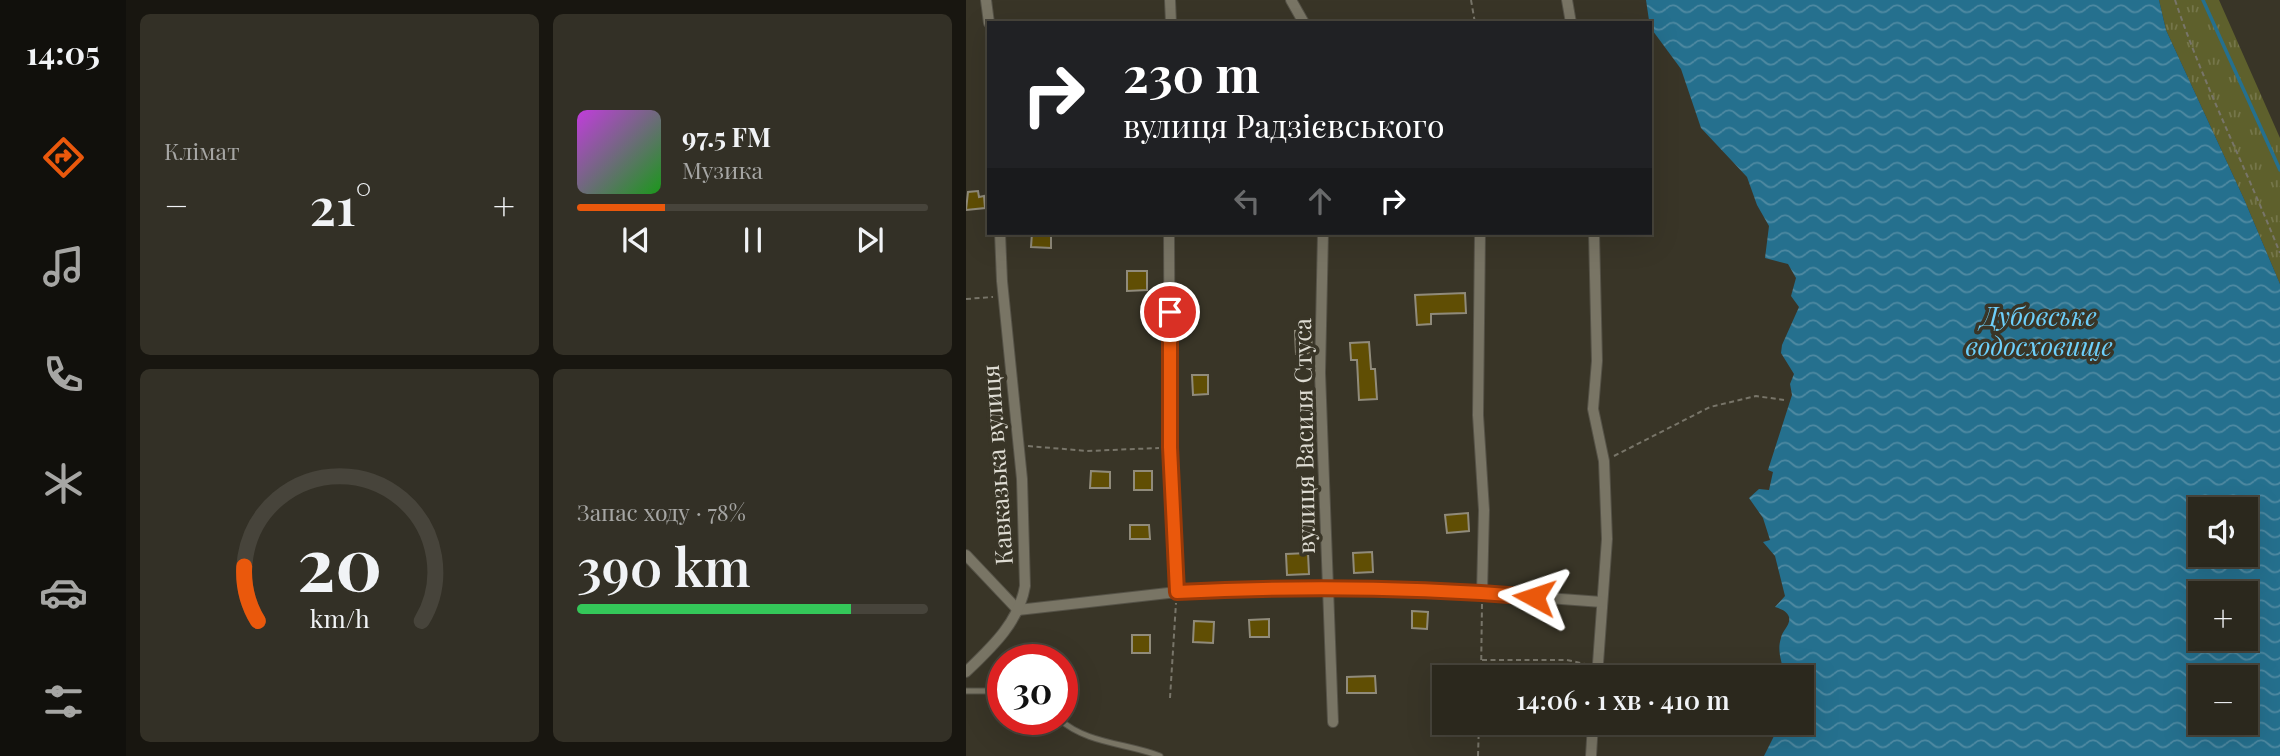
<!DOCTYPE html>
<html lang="uk">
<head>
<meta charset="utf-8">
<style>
  body { margin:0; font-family:"Playfair Display",serif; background:#333026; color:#f1f3f6; height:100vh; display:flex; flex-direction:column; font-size:26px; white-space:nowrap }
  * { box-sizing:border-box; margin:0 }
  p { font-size:23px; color:#a6a6a4 }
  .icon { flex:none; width:38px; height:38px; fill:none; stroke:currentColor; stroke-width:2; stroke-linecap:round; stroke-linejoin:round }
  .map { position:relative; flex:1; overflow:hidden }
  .sheet { display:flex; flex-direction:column; gap:14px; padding:14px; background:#181610; width:840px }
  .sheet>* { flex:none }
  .guide { position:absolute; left:21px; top:21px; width:665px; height:214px; border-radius:0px; box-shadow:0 7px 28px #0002,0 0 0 2px #47443b; background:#202124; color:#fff; overflow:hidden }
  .buttons { position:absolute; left:1222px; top:497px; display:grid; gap:14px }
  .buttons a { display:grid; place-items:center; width:70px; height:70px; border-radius:0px; background:#2b281d; box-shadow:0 7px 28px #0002,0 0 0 2px #47443b; font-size:35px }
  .speed { position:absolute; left:21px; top:644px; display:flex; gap:14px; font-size:35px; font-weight:700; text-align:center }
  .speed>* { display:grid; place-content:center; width:91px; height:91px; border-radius:50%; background:#2b281d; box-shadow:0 7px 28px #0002,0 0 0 2px #47443b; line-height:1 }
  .speed .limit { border:10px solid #d22; background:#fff; color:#111 }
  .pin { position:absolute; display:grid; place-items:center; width:60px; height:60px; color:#fff; margin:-30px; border:4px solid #fff; border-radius:50%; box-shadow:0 2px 7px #0007 }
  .me { position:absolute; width:77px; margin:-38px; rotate:275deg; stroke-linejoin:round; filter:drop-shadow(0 0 5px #0008) }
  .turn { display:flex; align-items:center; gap:24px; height:147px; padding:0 21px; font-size:32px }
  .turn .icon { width:91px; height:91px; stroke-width:2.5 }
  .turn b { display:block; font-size:49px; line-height:60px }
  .lanes { display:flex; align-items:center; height:66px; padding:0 21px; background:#0003; justify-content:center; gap:35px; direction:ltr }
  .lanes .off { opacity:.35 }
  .big { font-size:52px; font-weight:600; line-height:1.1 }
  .sheet .widget { flex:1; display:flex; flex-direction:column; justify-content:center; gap:10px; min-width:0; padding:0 24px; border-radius:10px; background:#333026 }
  .sheet .dial { align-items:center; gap:0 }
  .dial svg { height:182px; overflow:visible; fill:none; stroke:#47443b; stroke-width:7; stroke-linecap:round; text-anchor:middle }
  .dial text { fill:#f1f3f6; stroke:none }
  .song { display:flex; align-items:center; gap:21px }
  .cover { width:84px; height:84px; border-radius:10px; background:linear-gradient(135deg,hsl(290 70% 55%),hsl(120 70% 35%)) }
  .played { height:7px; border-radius:4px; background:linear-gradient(90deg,#ea580c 25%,#47443b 25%) }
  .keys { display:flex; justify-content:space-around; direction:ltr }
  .heat { display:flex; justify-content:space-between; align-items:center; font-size:38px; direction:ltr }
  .charge { height:10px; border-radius:5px; background:linear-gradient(90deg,#34c759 78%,#47443b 0) }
  .sheet .tiles { flex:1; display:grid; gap:14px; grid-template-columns:repeat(2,1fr) }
  .trip { position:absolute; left:466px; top:665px; width:382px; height:70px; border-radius:0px; background:#2b281d; box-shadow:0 7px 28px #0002,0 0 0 2px #47443b; font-weight:600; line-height:70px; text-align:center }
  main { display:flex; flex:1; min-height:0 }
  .menu { display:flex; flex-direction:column; width:126px; justify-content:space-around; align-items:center; background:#11100c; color:#a6a6a4 }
  .menu .icon { width:49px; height:49px }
  .menu .on { color:#ea580c }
  .menu b { font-size:32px; color:#f1f3f6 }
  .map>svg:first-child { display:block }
  .grass { fill:url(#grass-tufts) }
  .water { fill:url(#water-waves); fill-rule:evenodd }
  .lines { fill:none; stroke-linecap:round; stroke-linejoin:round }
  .stream { stroke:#25708e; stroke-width:3.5 }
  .building { fill:#604e04; stroke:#908b7b; stroke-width:2 }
  .service-casing { stroke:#555247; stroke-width:7 }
  .minor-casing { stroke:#555247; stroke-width:12 }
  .path { stroke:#787569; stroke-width:2; stroke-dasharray:5 3.5; stroke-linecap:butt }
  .service { stroke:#797565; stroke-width:5 }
  .minor { stroke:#797565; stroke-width:10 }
  .route-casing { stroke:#983908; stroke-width:18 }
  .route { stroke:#ea580c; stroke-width:12 }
  .labels { text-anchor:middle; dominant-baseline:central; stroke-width:7; stroke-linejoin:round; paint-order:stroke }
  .street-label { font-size:24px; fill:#dedcd3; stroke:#393527 }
  .water-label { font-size:26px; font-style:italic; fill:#6dcffa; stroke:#393527 }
</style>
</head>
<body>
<main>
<nav class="menu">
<b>14:05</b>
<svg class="icon on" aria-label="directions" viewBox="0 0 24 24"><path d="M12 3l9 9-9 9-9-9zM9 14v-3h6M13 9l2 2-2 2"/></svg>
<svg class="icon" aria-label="music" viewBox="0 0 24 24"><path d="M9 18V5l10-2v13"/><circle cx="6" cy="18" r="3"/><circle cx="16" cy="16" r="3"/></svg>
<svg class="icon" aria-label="phone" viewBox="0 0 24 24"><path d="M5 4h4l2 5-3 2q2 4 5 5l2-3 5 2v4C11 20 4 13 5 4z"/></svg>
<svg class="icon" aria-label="climate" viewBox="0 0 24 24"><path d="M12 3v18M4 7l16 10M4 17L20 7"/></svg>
<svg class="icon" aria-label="car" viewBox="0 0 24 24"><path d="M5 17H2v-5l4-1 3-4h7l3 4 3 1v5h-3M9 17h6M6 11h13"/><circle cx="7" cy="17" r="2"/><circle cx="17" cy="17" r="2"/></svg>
<svg class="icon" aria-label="filters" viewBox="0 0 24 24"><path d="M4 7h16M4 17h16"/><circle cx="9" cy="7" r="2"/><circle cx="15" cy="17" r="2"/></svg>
</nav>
<section class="sheet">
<div class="tiles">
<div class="widget"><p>Клімат</p>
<div class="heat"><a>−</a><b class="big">21°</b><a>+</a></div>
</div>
<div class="widget">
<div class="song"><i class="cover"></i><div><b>97.5 FM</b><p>Музика</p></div></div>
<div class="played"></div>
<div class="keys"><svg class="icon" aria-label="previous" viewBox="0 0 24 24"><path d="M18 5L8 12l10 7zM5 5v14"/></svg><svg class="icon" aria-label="pause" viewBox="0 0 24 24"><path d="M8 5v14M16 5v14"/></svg><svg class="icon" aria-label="next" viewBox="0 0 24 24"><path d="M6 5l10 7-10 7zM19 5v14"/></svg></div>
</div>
<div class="widget dial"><svg viewBox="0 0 100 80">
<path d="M14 69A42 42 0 1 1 86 69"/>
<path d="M14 69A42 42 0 0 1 8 45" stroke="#ea580c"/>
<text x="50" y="56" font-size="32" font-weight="700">20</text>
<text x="50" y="72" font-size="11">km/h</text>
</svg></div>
<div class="widget"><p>Запас ходу · 78%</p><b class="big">390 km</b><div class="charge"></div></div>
</div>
</section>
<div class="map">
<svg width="1314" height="756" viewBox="0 0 1314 756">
  <defs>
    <pattern id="grass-tufts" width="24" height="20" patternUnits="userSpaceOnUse" patternTransform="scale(1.75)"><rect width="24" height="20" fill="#5e602c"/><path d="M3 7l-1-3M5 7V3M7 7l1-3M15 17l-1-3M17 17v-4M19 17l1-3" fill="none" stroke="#75764a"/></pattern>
    <pattern id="water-waves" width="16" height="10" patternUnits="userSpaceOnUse" patternTransform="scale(1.75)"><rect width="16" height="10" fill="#25708e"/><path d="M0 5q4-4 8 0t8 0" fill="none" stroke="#4f8aa2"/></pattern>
  </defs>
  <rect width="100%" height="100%" fill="#393527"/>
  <polygon class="grass" points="1193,0 1253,0 1314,138 1314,284 1278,199 1200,30"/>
  <path class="water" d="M 680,0 L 1193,0 L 1200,30 L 1278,199 L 1314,284 L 1314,756 L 798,756 L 811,730 L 810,723 L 835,723 L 835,677 L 817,677 C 818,663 810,653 815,638 C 816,631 825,625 823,617 C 821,611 815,609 809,607 L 819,596 L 809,556 L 797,542 L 804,540 L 797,518 L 783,498 L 793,489 L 803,490 L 807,472 L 802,470 L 826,395 L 824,384 L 828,374 L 815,353 L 816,345 L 833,307 L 825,296 L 830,278 L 822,264 L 799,258 L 803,226 L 791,205 L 781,177 L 735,128 L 715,69 L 684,27 ZM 1234,509 L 1279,509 L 1279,555 L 1234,555 ZM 1234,593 L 1279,593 L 1279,639 L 1234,639 ZM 1234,677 L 1279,677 L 1279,723 L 1234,723 Z"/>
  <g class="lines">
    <polyline class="stream" points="1237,0 1314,170"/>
  </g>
  <g class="building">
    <polygon points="12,191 13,197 18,196 19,208 0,210 2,192"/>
    <polygon points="66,233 85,233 85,248 65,247"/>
    <polygon points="161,271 181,271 181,290 161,291"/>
    <polygon points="499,293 500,313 465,314 465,324 451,325 449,295"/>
    <polygon points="345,330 346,353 330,354 329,331"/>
    <polygon points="403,342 405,369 409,369 411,399 393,400 391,360 385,360 384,343"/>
    <polygon points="226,375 242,375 242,394 227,395"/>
    <polygon points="125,471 144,472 144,488 124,488"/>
    <rect x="168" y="471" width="18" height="19"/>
    <polygon points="502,513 503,531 481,533 479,515"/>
    <polygon points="164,525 183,525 184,539 164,539"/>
    <polygon points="406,552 407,572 388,573 387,553"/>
    <polygon points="342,553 343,574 321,575 320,554"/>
    <polygon points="446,611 462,612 461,629 446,628"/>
    <polygon points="303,619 303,637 284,637 283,620"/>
    <polygon points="228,621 248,622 247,643 227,642"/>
    <rect x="166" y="635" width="18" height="18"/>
    <polygon points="409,676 410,693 381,693 381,677"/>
  </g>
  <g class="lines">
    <defs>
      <g id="service">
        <polyline points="0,691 37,691"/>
        <path d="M 93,719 C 121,744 161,743 194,756"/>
      </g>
      <g id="minor">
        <polyline points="20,0 23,23"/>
        <polyline points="204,0 205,23"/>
        <polyline points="325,0 338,23"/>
        <polyline points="601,0 605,23"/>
        <polyline points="203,233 204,447 211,592"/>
        <polyline points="357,233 354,373 367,722"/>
        <polyline points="514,233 512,415 518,510 516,593"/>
        <polyline points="628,233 631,361 627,409 638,461 641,539 631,677"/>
        <polyline points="0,555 52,610"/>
        <polyline points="52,610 211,592 362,587 516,593 636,602"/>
        <path d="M 0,672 C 26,647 53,622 59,586 L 56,479 L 36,281 L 34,233"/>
        <polyline points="625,756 627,723"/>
      </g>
    </defs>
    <use href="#service" class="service-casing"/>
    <use href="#minor" class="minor-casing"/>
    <g class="path">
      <polyline points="505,0 509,23"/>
      <path d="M 1209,0 C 1238,86 1280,168 1314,253"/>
      <polyline points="0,299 27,297"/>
      <polyline points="62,446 121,451 193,448"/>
      <polyline points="648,456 744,407 790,396 818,400"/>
      <polyline points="516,660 601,660 619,664"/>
      <polyline points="515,677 516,604"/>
      <polyline points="204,698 210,603"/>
      <polyline points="512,756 513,723"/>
    </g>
    <use href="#service" class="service"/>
    <use href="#minor" class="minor"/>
  </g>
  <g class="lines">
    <defs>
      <path id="route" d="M 204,312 L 204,447 L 211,592 C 331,586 449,587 568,597"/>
    </defs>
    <use href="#route" class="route-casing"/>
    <use href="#route" class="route"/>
  </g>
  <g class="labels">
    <g class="street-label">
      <text transform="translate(337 436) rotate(-91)">вулиця Василя Стуса</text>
      <text transform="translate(30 465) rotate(-94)">Кавказька вулиця</text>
    </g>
    <g class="water-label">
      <text x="1073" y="315">Дубовське<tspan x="1073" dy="30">водосховище</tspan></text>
    </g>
  </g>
</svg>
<div class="buttons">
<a><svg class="icon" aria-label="sound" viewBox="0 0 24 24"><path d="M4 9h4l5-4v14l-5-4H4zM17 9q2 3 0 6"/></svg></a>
<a>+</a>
<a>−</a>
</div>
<div class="speed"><div class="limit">30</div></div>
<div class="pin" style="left:204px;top:312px;background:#d93025"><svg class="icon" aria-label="arrive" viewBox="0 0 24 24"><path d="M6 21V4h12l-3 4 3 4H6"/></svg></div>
<svg class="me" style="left:568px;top:597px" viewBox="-20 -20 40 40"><path d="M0-17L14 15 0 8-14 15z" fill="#ea580c" stroke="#fff" stroke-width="4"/></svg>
<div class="trip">14:06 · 1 хв · 410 m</div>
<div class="guide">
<div class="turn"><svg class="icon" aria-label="right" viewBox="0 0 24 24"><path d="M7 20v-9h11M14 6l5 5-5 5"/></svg><div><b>230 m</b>вулиця Радзієвського</div></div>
<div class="lanes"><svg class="icon off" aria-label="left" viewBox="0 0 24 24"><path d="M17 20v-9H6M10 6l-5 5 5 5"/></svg><svg class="icon off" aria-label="ahead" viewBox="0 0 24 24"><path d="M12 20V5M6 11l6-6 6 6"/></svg><svg class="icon" aria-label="right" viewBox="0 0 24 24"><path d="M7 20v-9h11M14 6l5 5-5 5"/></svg></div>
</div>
</div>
</main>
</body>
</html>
